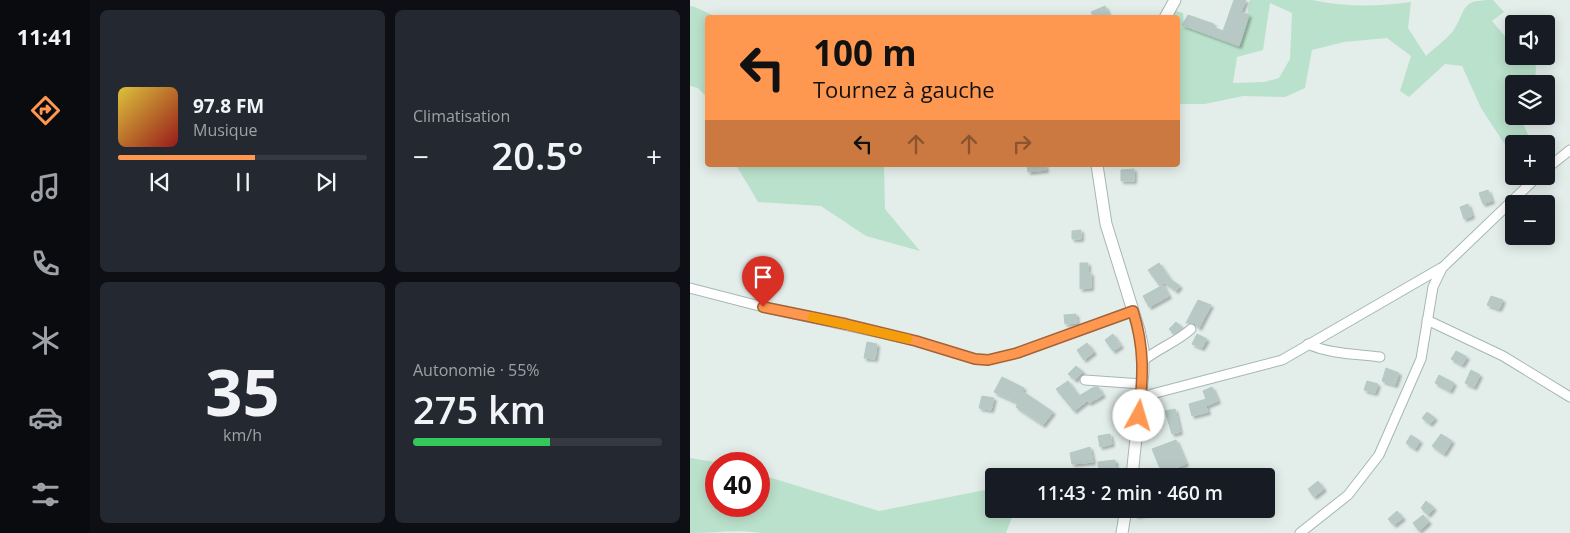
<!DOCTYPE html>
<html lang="fr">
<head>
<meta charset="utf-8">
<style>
  body { margin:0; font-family:"Open Sans",sans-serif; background:#242831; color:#f1f3f6; height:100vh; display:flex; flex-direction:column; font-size:19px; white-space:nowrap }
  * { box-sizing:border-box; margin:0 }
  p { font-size:16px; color:#9ea1a6 }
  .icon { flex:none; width:28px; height:28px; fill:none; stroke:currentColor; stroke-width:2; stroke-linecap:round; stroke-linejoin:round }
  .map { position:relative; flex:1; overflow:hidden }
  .panel { display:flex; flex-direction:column; gap:10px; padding:10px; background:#0d0f14; width:600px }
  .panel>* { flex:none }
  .top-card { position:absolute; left:15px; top:15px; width:475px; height:152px; border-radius:5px; box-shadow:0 2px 12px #0003; background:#fe9851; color:#111; overflow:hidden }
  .tools { position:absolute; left:815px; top:15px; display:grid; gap:10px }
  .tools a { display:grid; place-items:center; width:50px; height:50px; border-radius:5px; background:#171b24; box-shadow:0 2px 12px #0003; font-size:25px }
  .speed { position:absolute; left:15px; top:452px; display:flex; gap:10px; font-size:25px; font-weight:700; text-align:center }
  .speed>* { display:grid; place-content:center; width:65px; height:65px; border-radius:50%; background:#171b24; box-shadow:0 2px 12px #0003; line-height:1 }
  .speed .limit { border:8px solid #d22; background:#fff; color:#111 }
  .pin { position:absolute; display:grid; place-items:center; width:42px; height:42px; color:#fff; margin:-51px -21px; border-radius:50% 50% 50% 0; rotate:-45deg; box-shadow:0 0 5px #0007 }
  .pin .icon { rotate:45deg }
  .me { position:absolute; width:55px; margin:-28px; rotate:6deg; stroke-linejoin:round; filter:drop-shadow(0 0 4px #0008) }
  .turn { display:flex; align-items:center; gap:18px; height:105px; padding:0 25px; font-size:22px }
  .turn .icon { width:65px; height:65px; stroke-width:2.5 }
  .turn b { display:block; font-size:35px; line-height:42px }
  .lanes { display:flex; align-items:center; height:48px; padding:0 25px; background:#0003; justify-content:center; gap:25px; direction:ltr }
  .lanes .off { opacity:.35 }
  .big { font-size:38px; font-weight:600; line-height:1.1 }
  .panel .widget { flex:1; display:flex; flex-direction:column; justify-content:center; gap:8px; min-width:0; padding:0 18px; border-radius:8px; background:#242831 }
  .panel .dial { align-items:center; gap:0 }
  .dial b { font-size:65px; line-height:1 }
  .song { display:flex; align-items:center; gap:15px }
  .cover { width:60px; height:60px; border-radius:8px; background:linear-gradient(135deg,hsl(50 70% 55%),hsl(0 70% 35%)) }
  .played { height:5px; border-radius:2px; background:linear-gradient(90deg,#fe9851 55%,#363941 55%) }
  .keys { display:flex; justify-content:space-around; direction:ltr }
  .heat { display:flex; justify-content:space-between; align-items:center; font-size:28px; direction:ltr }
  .charge { height:8px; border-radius:4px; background:linear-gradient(90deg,#34c759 55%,#363941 0) }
  .panel .tiles { flex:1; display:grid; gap:10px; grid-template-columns:repeat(2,1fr) }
  .trip { position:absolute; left:295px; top:468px; width:290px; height:50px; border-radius:5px; background:#171b24; box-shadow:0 2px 12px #0003; font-weight:600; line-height:50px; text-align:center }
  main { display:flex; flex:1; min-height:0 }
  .menu { display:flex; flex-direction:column; width:90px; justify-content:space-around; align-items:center; background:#090b0e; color:#9ea1a6 }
  .menu .icon { width:35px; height:35px }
  .menu .selected { color:#fe9851 }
  .menu b { font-size:22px; color:#f1f3f6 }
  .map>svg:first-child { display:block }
  .green { fill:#bae1cb; fill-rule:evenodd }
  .building { fill:#b8c9c5; stroke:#b5c9c4; filter:url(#shadow) }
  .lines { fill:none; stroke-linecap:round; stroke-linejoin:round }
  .minor-casing { stroke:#a5b7b4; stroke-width:11 }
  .tertiary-casing { stroke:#a5b7b4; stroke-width:13 }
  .minor { stroke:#fff; stroke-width:9 }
  .tertiary { stroke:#fff; stroke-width:11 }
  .route-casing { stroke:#a56335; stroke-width:12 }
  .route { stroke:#fe9851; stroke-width:9 }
  .slow { stroke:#f59e0b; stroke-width:9 }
</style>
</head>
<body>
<main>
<nav class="menu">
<b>11:41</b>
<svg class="icon selected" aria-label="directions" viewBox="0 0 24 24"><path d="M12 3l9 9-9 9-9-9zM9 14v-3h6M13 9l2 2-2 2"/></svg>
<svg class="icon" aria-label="music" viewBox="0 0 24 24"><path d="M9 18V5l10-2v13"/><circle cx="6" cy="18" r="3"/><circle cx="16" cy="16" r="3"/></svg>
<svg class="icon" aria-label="phone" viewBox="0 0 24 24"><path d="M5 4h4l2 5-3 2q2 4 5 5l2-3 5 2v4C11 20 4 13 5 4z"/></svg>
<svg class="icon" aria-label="climate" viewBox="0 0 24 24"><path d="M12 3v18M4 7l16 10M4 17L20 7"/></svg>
<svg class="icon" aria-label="car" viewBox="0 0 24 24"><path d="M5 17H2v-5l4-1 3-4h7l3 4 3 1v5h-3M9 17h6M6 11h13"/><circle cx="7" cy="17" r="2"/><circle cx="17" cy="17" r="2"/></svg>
<svg class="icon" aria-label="filters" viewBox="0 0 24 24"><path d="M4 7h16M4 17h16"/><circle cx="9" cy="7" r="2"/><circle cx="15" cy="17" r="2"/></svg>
</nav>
<section class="panel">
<div class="tiles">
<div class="widget">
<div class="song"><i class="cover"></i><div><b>97.8 FM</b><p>Musique</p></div></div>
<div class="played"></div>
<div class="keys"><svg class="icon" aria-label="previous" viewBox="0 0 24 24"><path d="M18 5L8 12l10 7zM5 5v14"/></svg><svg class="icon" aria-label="pause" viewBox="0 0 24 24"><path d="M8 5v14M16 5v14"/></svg><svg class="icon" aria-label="next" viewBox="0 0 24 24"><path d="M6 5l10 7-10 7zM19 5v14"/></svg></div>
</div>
<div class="widget"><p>Climatisation</p>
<div class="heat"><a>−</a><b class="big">20.5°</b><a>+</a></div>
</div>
<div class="widget dial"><b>35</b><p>km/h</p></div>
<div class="widget"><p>Autonomie · 55%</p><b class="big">275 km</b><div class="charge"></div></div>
</div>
</section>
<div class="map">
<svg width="880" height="533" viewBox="0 0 880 533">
  <defs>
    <filter id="shadow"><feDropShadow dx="2.5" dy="2.5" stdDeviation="1" flood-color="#0004"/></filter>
  </defs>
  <rect width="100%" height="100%" fill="#e3eeeb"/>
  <g class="green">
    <path d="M 560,0 C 580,0 603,0 622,0 C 656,7 687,7 721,2 L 718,28 L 736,56 C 744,48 756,40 763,31 C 778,8 769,0 803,0 L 814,12 L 802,21 L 824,47 L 824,56 L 835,56 L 846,66 L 845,83 L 824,84 L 824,116 L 830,116 L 842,144 L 824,144 L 824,167 L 817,148 L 791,108 L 772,66 L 755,64 L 719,97 L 710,91 L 721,56 L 697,38 L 654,42 L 622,50 L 615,88 L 595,97 L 553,96 L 515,104 L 488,104 L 488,18 L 474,18 L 476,8 L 493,13 L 494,27 L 551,42 ZM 580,3 L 602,13 L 600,59 L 589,78 L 574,82 L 543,83 L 547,57 L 573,50 Z"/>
    <polygon points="0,6 5,7 26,17 18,18 17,97 8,88 0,86"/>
    <polygon points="46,165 194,165 195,209 230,251 176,236 131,206 68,202"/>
    <path d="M 0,458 L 37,464 L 26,464 L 26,506 L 69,506 L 69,474 L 189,511 L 300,489 L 304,492 L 304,509 L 325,509 L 316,533 L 71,533 C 48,529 23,533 0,533 Z"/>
  </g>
  <g class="building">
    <polygon points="544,0 556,0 551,12 559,15 549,46 492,25 498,15 524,24 523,27 533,31"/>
    <polygon points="415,6 420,18 404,18 401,12"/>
    <polygon points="337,165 355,165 356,170 338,172"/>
    <polygon points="444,169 444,181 431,181 431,170"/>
    <polygon points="798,190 802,201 793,204 789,193"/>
    <polygon points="778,204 782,216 774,219 770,207"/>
    <polygon points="391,230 391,239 382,239 382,231"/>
    <polygon points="390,263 398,263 398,273 401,273 401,288 390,289"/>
    <polygon points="469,263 480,279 490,286 486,291 471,280 473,284 470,286 458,270"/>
    <polygon points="473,285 479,296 459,307 453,296"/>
    <polygon points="801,296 813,300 809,309 797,305"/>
    <polygon points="508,300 521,305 509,328 504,323 496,323"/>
    <polygon points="386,314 387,323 375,324 374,315"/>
    <polygon points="486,322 493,328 484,334 479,329"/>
    <polygon points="423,334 431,346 423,351 415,340"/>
    <polygon points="507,334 517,339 512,348 502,344"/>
    <polygon points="177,342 187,344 185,359 174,358"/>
    <polygon points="397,343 404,352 394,360 387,350"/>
    <polygon points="766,351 777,357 772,365 761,359"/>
    <polygon points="386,366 393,372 385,380 378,374"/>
    <polygon points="696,368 709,373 705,385 692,381"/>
    <polygon points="781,370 790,375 784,387 775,383"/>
    <polygon points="749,375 764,383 760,391 745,383"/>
    <polygon points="312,377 334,388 332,391 363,412 353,425 326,407 328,403 304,392"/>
    <polygon points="378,381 389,396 404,387 408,387 413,395 399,403 397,401 384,411 366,389"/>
    <polygon points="677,381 688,384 685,393 674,390"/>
    <polygon points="522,387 528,401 516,406 518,412 502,416 499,404 516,399 513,391"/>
    <polygon points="292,396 304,398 301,410 289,408"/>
    <polygon points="485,409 490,432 482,434 475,411"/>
    <polygon points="737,412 745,418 740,424 732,418"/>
    <polygon points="420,434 422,444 410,447 408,436"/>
    <polygon points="751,434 762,441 754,454 742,446"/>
    <polygon points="721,435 730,441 725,449 716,443"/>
    <polygon points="486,440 496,464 472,473 462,449"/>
    <polygon points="400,447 403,462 382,464 380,453"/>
    <polygon points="425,460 426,472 409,475 408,462"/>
    <polygon points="628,481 634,489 624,497 618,489"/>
    <polygon points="736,501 744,508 738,515 731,508"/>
    <polygon points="444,509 466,509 466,511 446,516"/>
    <polygon points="707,511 713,518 704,525 698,519"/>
    <polygon points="733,515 739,522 729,531 723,523"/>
  </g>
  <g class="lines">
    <defs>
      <g id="minor">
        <polyline points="856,169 880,150"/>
        <polyline points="0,288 73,307 226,341 285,359 298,360 327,353 443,311"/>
        <polyline points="737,320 813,356 880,397"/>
        <path d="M 618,344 C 639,354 667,354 690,357"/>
        <path d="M 454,360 C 469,348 487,342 501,329"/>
        <polyline points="395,380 452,384"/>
        <polyline points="450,402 462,394 592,360 751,268"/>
        <polyline points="610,533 658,495 689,455 731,359 743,287 752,268 848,176"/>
      </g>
      <g id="tertiary">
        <polyline points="475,18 485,0"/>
        <polyline points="407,165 416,224 449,330 453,349 453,372 442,476"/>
        <polyline points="432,533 436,509"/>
      </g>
    </defs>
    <use href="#minor" class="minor-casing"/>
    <use href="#tertiary" class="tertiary-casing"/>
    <use href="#minor" class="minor"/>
    <use href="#tertiary" class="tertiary"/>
  </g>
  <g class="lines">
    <defs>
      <path id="route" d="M 73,307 L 156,324 L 226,341 L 285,359 L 298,360 L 327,353 L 443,311 C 455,349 453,377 449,416"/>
    </defs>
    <use href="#route" class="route-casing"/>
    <use href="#route" class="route"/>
    <polyline class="slow" points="122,317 218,339"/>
  </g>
</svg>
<div class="tools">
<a><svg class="icon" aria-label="sound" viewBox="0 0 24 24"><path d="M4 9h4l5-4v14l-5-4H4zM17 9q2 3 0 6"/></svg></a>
<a><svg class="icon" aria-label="layers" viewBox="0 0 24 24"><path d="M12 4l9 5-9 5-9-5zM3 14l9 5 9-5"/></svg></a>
<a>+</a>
<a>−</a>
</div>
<div class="speed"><div class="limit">40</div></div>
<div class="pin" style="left:73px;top:307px;background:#d93025"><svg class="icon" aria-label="arrive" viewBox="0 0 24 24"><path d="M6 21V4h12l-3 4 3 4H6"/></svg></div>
<svg class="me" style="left:449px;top:416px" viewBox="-20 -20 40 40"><circle r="19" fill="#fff"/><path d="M0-13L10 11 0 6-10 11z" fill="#fe9851"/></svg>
<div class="trip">11:43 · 2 min · 460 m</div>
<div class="top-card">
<div class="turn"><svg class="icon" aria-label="left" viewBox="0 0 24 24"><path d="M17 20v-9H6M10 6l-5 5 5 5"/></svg><div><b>100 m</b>Tournez à gauche</div></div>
<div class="lanes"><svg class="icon" aria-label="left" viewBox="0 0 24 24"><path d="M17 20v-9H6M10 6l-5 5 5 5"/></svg><svg class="icon off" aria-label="ahead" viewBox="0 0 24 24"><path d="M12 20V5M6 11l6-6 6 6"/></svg><svg class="icon off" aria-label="ahead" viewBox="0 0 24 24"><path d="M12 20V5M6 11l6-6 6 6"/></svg><svg class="icon off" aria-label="right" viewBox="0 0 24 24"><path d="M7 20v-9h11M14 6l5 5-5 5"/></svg></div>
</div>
</div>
</main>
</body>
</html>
